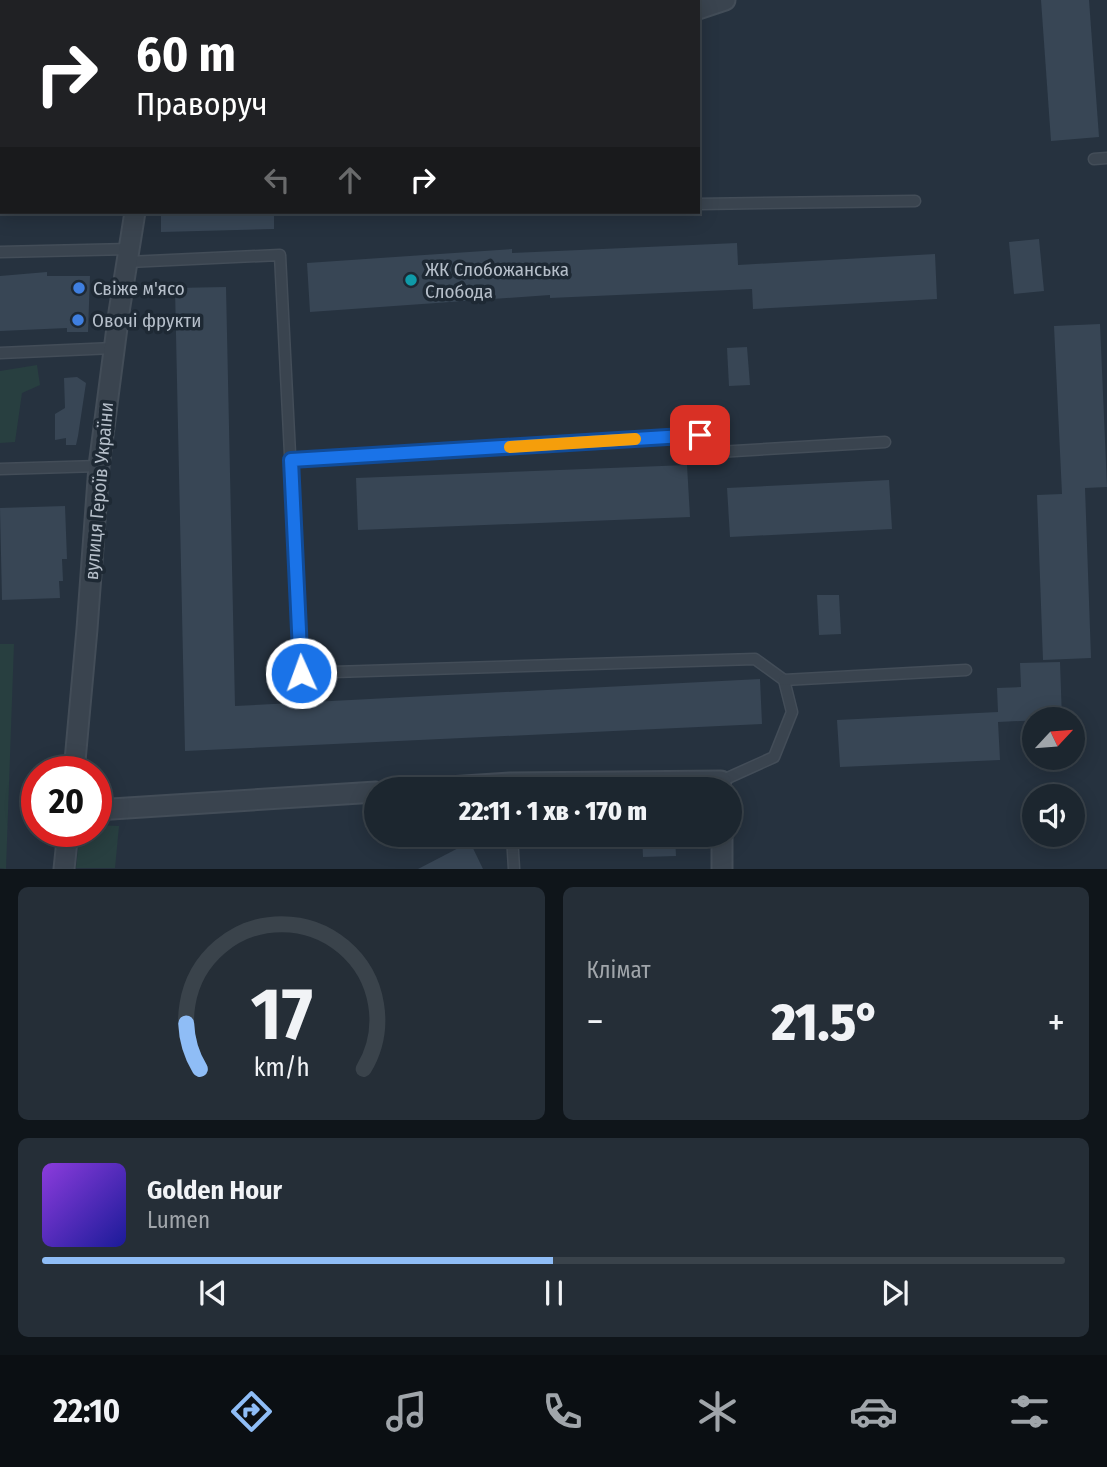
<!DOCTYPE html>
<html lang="uk">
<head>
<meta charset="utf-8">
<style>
  body { margin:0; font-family:"Fira Sans Condensed",sans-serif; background:#252e37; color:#f1f3f6; height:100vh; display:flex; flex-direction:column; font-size:26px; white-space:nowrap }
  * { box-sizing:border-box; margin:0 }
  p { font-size:23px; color:#a0a5aa }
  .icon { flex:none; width:38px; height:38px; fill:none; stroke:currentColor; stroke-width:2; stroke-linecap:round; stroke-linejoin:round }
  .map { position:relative; height:869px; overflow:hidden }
  .sheet { display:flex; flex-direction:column; gap:18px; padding:18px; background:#0f151a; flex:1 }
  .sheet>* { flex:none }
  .banner { position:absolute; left:0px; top:0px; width:700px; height:214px; box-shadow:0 4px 18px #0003,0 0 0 2px #3a434b; background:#202124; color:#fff; overflow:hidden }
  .needle { width:46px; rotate:64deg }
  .tools { position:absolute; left:1022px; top:707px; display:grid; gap:14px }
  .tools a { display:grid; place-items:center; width:63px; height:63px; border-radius:50%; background:#1c262f; box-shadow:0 4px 18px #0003,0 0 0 2px #3a434b; font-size:35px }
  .speed { position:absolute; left:21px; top:756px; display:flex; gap:14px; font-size:35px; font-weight:700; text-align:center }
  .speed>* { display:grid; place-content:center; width:91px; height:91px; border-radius:50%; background:#1c262f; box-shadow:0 4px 18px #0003,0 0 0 2px #3a434b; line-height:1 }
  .speed .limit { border:10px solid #d22; background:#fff; color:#111 }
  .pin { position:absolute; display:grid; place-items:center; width:60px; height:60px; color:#fff; margin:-30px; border-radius:14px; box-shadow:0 4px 10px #0006 }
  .me { position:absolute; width:77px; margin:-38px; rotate:358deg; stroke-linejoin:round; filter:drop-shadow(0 0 5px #0008) }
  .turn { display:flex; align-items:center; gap:24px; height:147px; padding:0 21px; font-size:32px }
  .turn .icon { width:91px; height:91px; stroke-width:2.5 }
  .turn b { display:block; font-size:49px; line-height:60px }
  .lanes { display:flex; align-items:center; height:66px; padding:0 21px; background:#0003; justify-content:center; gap:35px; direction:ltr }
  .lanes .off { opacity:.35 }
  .big { font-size:52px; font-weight:800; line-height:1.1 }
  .sheet .card { flex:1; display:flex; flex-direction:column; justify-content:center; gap:10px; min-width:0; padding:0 24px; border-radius:10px; background:#252e37 }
  .sheet .dial { align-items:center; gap:0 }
  .dial svg { height:182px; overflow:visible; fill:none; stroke:#3a434b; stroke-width:7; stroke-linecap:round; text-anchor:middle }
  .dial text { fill:#f1f3f6; stroke:none }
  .song { display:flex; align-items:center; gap:21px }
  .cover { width:84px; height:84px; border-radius:10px; background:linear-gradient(135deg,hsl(270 70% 55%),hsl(240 70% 35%)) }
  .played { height:7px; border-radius:4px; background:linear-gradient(90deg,#8fbdf6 50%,#3a434b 50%) }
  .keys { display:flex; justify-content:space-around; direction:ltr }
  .heat { display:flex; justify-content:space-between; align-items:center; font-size:38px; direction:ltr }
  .sheet .tiles { flex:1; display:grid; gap:18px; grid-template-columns:1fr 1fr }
  .card:last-child { grid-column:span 2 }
  .trip { position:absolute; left:364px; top:777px; width:378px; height:70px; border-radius:35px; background:#1c262f; box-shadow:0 4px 18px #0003,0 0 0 2px #3a434b; font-weight:800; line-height:70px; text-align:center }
  .dock { display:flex; height:112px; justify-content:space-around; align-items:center; background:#0b0f13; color:#a0a5aa }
  .dock .icon { width:49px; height:49px }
  .dock .on { color:#8fbdf6 }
  .dock b { font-size:32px; color:#f1f3f6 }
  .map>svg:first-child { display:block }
  .green { fill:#283f40 }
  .building { fill:#384655 }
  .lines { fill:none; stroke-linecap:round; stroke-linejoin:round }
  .service-casing { stroke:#434d58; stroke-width:13 }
  .minor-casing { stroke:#434d58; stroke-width:23 }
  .service { stroke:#3a444f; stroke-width:10 }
  .minor { stroke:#3a444f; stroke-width:19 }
  .route-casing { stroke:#114b97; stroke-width:18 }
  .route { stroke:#1a73e8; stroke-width:12 }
  .slow { stroke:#f59e0b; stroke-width:12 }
  .culture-dot { fill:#0f9aa8; stroke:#1e2934; stroke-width:2.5 }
  .shop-dot { fill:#3f7fe0; stroke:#1e2934; stroke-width:2.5 }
  .labels { text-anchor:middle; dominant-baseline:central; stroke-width:7; stroke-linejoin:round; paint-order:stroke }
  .poi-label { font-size:19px; fill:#b6bfca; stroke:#1e2934; text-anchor:start }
  .street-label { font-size:19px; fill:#b6bfca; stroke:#1e2934 }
</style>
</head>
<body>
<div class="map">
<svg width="1107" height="869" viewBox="0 0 1107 869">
  <rect width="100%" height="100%" fill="#26323f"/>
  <g class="green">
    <polygon points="37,365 40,385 22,393 15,442 0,443 0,371"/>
    <polygon points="0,644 14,644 6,869 0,868"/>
    <polygon points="96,825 119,826 115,868 76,868 80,831 96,831"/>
  </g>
  <g class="building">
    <polygon points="1041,0 1089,0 1099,137 1051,141"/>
    <polygon points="161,212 274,212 274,229 161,232"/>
    <polygon points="1039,239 1044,291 1014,294 1009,242"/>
    <polygon points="737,243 738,265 935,254 937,299 753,309 752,289 550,298 550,295 310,312 307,263 512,249 512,253"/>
    <polygon points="47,272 47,276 90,276 88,332 67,332 67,328 0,331 0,276"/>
    <polygon points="226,287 235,706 760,679 762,724 185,751 175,288"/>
    <polygon points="1100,324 1107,487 1085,488 1091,658 1043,660 1037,495 1062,494 1054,326"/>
    <polygon points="747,347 750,385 729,386 727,348"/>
    <polygon points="77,377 86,383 78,436 76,445 66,445 66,438 55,440 55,414 65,408 64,378"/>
    <polygon points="687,465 690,517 358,530 356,478"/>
    <polygon points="889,480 892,529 730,537 727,488"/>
    <polygon points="65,506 67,559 62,559 63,581 59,581 60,598 2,600 0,508"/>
    <polygon points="817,595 839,595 841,634 819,635"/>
    <polygon points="1060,662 1062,719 998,722 1000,760 840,767 837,720 998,712 997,688 1021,687 1020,663"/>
    <polygon points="642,835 675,835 676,856 643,857"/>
    <polygon points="470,842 483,869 418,869"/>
  </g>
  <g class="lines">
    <defs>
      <g id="service">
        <polyline points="0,27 2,27"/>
        <polyline points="1094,159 1107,158"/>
        <polyline points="698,204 915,201"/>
        <polyline points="0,252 130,249"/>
        <polyline points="128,262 280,255 301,673 755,659 784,680 792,712 774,757 721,781"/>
        <polyline points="0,353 114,348"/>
        <polyline points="291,460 700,435 701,453 885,442"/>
        <polyline points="0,469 99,466"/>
        <polyline points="784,680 966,670"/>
        <polyline points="512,835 514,869"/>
      </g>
      <g id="minor">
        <polyline points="147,0 147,2"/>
        <polyline points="698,9 725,0"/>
        <polyline points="74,772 87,629 99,466 119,312 135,212"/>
        <polyline points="418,789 510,783 721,781"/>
        <polyline points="96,810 376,792"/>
        <polyline points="722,835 722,869"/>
        <polyline points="64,869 68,831"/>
      </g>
    </defs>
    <use href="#service" class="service-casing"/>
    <use href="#minor" class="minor-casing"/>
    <use href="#service" class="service"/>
    <use href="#minor" class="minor"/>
  </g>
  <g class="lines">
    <defs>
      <polyline id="route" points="301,673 291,460 700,435"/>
    </defs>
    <use href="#route" class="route-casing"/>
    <use href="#route" class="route"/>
    <polyline class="slow" points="510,447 635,439"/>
  </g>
  <circle class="culture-dot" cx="411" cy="280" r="7"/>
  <g class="shop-dot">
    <circle cx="79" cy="288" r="7"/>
    <circle cx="78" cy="320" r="7"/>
  </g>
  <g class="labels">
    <g class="poi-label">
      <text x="425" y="269">ЖК Слобожанська<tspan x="425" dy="22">Слобода</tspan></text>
      <text x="93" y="288">Свіже м'ясо</text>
      <text x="92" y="320">Овочі фрукти</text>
    </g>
    <g class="street-label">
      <text transform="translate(99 491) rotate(-85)">вулиця Героїв України</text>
    </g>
  </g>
</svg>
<div class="tools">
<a><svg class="needle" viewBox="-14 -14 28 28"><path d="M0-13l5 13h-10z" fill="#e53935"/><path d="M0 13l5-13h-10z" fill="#a0a5aa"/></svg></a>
<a><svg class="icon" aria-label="sound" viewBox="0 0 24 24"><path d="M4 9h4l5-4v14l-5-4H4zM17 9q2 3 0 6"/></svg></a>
</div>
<div class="speed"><div class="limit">20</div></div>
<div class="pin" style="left:700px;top:435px;background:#d93025"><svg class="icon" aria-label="arrive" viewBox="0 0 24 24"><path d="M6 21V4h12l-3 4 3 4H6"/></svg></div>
<svg class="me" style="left:301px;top:673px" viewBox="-20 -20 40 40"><circle r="17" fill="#1a73e8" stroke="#fff" stroke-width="3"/><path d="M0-11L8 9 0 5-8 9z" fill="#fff"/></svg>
<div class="trip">22:11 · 1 хв · 170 m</div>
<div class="banner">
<div class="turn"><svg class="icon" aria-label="right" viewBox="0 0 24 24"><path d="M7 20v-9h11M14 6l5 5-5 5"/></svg><div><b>60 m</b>Праворуч</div></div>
<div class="lanes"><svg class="icon off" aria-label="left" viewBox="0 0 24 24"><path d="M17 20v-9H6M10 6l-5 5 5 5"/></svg><svg class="icon off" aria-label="ahead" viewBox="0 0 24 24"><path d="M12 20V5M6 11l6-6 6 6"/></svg><svg class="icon" aria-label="right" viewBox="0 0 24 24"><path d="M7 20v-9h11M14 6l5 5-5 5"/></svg></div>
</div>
</div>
<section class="sheet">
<div class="tiles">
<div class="card dial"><svg viewBox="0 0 100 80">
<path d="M14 69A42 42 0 1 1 86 69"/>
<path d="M14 69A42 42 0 0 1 8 49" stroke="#8fbdf6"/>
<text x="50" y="56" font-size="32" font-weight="700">17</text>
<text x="50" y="72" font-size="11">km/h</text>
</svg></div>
<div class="card"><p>Клімат</p>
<div class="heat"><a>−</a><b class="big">21.5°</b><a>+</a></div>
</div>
<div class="card">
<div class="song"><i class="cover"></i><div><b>Golden Hour</b><p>Lumen</p></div></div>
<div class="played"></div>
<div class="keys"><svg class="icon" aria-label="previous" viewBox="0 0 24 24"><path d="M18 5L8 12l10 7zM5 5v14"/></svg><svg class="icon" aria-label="pause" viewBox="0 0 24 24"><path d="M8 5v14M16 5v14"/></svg><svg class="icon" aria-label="next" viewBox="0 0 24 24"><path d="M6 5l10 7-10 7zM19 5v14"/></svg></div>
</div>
</div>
</section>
<nav class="dock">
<b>22:10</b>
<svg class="icon on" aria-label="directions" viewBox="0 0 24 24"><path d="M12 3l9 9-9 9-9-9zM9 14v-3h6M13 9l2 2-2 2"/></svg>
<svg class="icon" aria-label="music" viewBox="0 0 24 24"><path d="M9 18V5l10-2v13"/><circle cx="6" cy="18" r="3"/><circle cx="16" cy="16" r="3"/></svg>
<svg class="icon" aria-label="phone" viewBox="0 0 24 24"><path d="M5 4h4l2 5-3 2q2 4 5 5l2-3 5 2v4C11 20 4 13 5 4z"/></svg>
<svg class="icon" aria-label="climate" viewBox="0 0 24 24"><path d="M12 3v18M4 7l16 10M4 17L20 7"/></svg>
<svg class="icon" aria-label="car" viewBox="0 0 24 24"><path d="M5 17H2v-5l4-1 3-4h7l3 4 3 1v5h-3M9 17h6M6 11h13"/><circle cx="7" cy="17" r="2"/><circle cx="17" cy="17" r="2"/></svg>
<svg class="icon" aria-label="filters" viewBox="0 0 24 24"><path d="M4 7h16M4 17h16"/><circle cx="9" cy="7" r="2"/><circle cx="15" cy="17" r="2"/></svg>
</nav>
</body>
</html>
